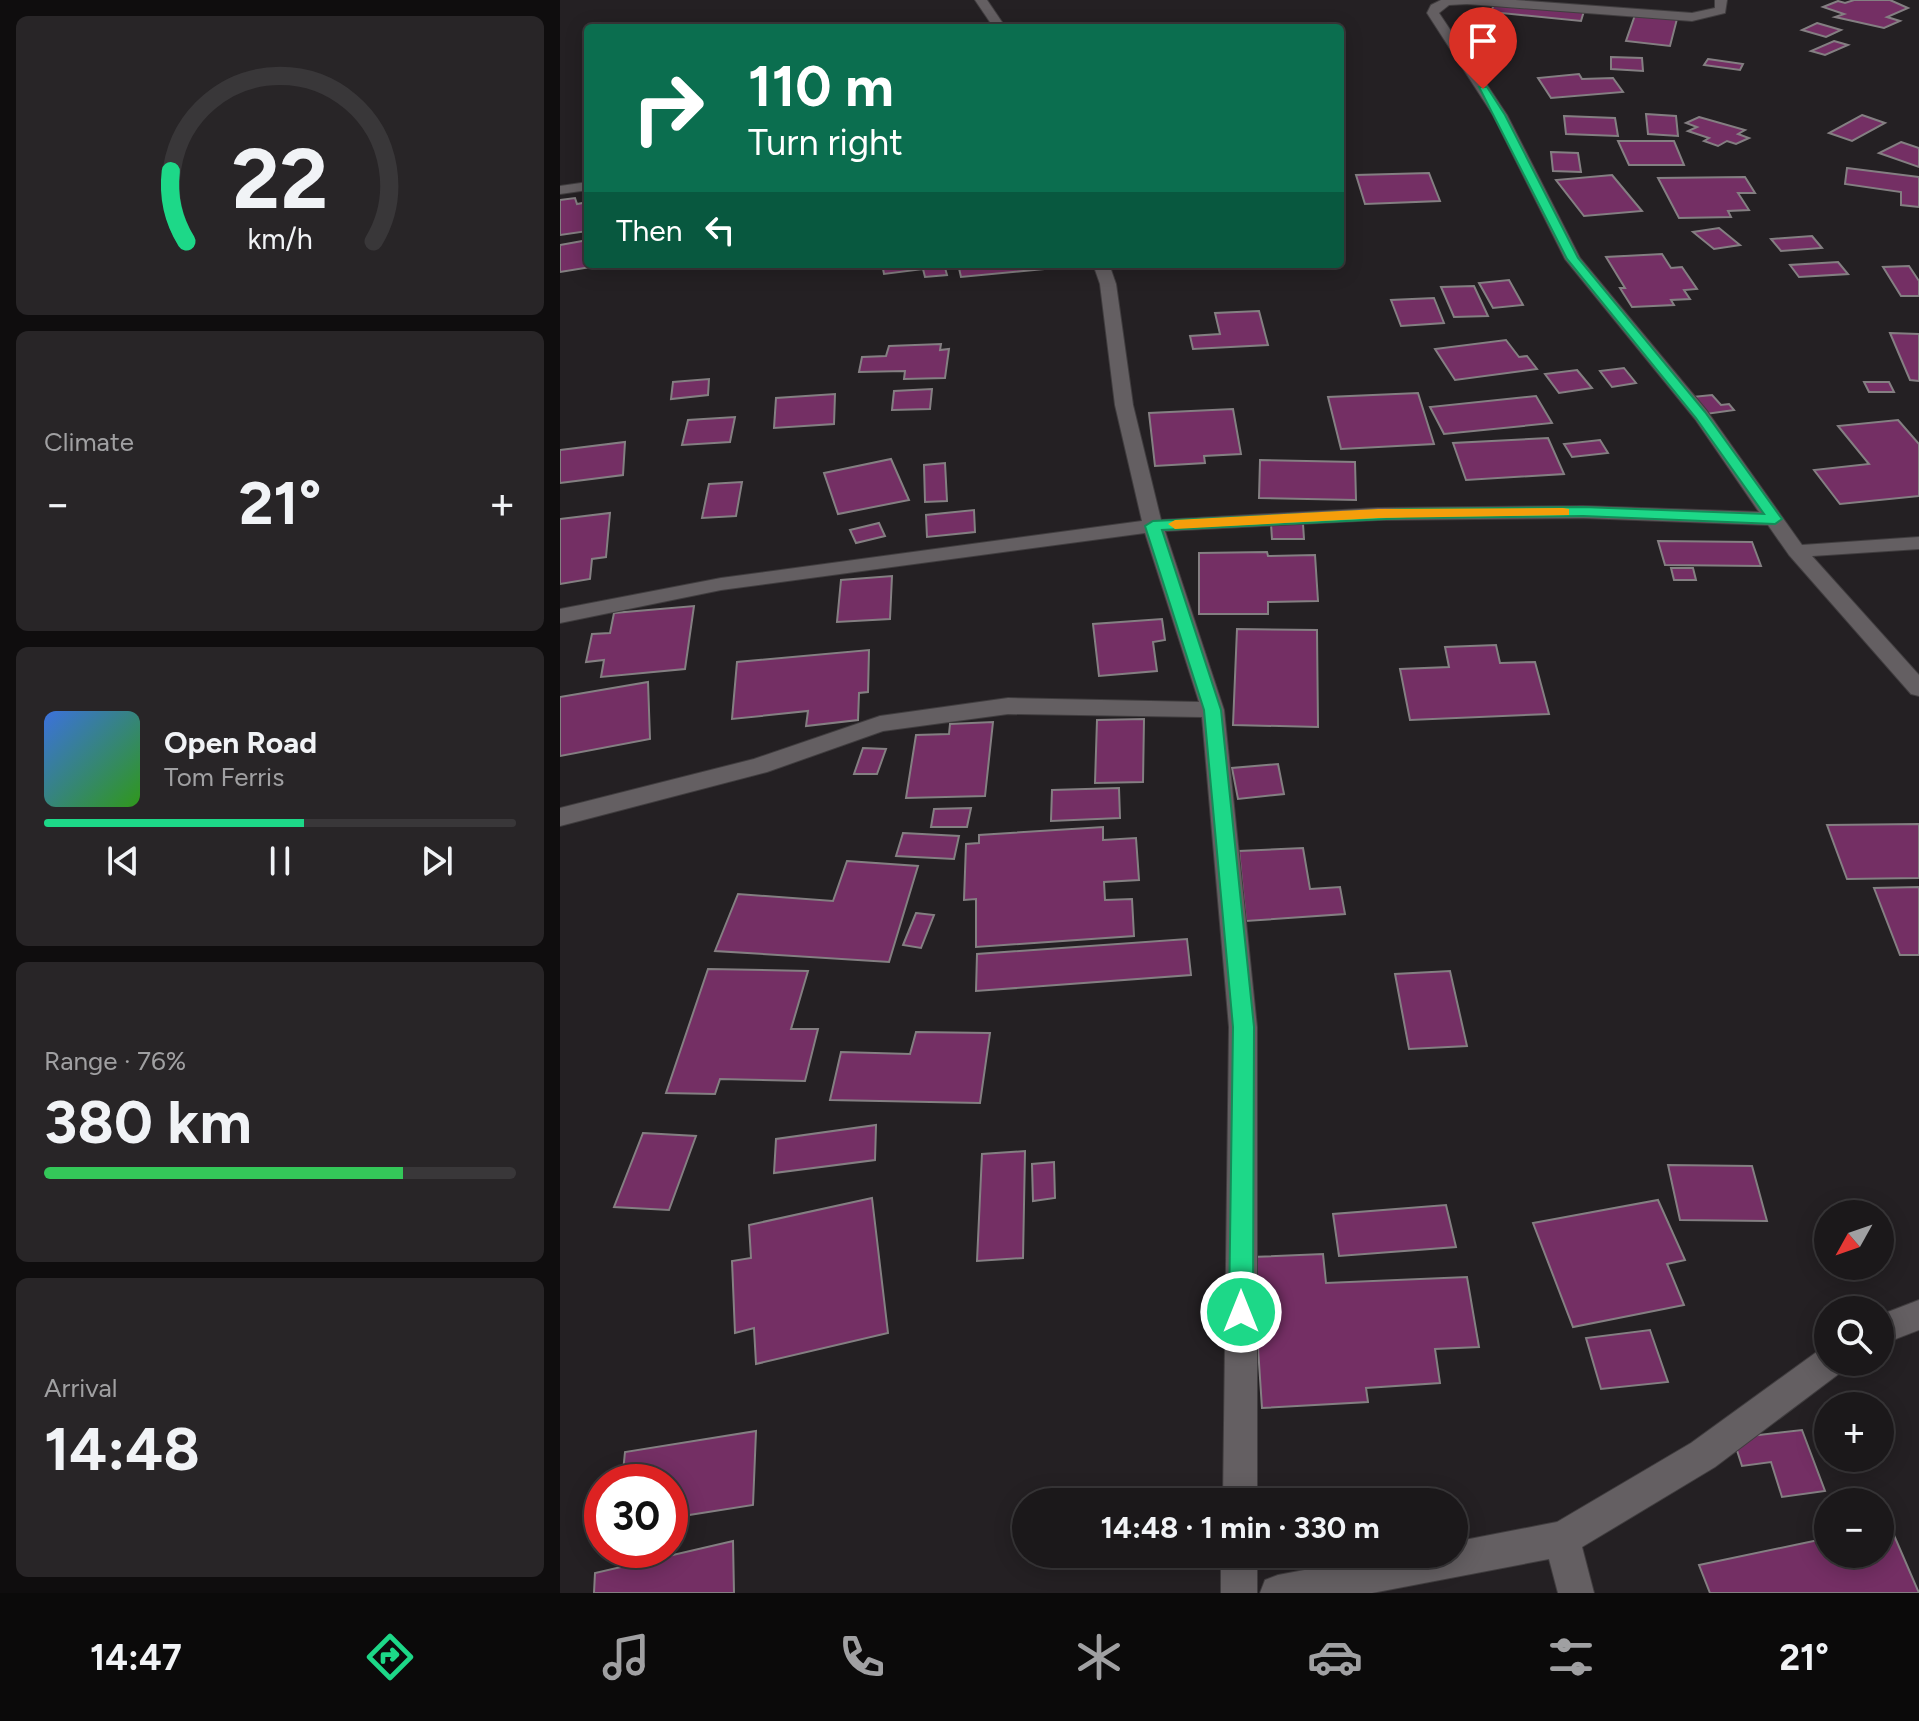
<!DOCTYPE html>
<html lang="en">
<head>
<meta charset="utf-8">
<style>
  body { margin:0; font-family:Figtree,sans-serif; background:#282527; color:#f1f3f6; height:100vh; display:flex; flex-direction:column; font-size:30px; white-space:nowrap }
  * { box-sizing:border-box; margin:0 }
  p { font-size:26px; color:#a0a0a2 }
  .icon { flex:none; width:44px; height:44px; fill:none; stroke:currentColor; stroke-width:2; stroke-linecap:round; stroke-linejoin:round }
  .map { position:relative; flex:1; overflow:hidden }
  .panel { display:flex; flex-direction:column; gap:16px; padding:16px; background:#0f0d0e; width:560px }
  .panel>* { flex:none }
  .banner { position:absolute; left:24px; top:24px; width:760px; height:244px; border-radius:8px; box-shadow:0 4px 20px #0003,0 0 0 2px #393739; background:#0b6e4f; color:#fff; overflow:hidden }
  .needle { width:52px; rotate:230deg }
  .fabs { position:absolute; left:1254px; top:1200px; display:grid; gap:16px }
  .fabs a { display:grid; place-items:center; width:80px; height:80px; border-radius:50%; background:#1b181a; box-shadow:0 4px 20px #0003,0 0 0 2px #393739; font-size:40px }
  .speed { position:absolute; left:24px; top:1464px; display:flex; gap:16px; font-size:40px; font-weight:700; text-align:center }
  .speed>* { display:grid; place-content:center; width:104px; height:104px; border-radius:50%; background:#1b181a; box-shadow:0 4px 20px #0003,0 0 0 2px #393739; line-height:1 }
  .speed .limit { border:12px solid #d22; background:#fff; color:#111 }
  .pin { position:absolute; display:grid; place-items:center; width:68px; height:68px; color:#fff; margin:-82px -34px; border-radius:50% 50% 50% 0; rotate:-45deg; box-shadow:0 0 8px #0007 }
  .pin .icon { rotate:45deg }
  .me { position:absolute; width:88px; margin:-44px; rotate:0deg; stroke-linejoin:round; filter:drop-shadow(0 0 6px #0008) }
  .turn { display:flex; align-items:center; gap:28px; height:168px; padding:0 32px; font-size:36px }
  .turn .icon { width:104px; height:104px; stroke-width:2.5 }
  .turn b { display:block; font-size:56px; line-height:68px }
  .then { display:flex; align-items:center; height:76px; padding:0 32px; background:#0003; gap:16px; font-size:30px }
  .big { font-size:60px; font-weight:700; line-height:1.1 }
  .panel .tile { flex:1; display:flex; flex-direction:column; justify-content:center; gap:12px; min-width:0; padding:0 28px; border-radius:12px; background:#282527 }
  .panel .dial { align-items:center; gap:0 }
  .dial svg { height:208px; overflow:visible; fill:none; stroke:#393739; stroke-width:7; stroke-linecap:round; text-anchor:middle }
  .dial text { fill:#f1f3f6; stroke:none }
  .song { display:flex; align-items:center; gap:24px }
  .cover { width:96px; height:96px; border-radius:12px; background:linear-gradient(135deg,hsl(220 70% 55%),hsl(110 70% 35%)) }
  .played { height:8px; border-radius:4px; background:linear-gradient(90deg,#1dd888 55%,#393739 55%) }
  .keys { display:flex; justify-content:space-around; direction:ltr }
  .heat { display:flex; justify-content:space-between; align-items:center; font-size:44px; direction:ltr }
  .charge { height:12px; border-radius:6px; background:linear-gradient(90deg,#34c759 76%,#393739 0) }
  .trip { position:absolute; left:452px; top:1488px; width:456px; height:80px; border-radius:40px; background:#1b181a; box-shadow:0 4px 20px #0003,0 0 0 2px #393739; font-weight:700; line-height:80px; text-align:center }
  .dock { display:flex; height:128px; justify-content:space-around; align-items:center; background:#0b0a0a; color:#a0a0a2 }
  .dock .icon { width:56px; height:56px }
  .dock .active { color:#1dd888 }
  .dock b { font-size:36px; color:#f1f3f6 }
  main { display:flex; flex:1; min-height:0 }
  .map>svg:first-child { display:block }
  .building { fill:#742f64; stroke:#847f82; stroke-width:2 }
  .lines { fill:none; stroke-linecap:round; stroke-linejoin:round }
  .minor-casing { stroke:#403d3f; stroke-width:2 }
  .minor { fill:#645f62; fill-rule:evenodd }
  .route { fill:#1dd888; stroke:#138c58; stroke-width:2 }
  .slow { fill:#f59e0b }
</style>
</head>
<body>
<main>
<section class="panel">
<div class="tile dial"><svg viewBox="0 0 100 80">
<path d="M14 69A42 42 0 1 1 86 69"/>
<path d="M14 69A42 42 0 0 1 8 42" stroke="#1dd888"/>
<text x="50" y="56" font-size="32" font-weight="700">22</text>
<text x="50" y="72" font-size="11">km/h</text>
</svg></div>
<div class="tile"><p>Climate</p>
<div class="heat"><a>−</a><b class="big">21°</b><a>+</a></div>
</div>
<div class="tile">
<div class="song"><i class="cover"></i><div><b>Open Road</b><p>Tom Ferris</p></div></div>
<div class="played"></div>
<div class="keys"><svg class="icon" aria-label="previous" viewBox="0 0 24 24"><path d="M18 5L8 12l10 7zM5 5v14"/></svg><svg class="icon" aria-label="pause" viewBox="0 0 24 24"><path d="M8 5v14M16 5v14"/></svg><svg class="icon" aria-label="next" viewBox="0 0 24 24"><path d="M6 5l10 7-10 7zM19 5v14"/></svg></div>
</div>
<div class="tile"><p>Range · 76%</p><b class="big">380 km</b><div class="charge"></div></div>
<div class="tile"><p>Arrival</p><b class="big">14:48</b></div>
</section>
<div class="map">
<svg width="1359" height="1593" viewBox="0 0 1359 1593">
  <rect width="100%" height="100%" fill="#242023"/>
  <g class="building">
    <polygon points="1294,0 1330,0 1348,8 1327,17 1340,21 1324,28 1275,17 1284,14 1263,7 1278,1 1285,3"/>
    <polygon points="935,2 1024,11 1021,21 931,12"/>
    <polygon points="1075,15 1117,19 1110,46 1066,41"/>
    <polygon points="1257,23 1281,30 1266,37 1242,30"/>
    <polygon points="1274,41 1288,45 1265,55 1251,51"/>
    <polygon points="1051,57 1082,58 1083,71 1051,69"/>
    <polygon points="1148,59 1183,64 1180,70 1144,65"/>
    <polygon points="1019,74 1022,79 1053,78 1063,92 991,98 978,78"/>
    <polygon points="1086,114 1116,116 1118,136 1088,134"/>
    <polygon points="1302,115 1325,123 1292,141 1269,133"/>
    <polygon points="1004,116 1055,118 1058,136 1006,134"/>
    <polygon points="1139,117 1185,130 1178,134 1189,138 1176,144 1167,141 1158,146 1144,141 1149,138 1128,131 1137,127 1126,123"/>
    <polygon points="1058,141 1114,141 1124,165 1069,165"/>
    <polygon points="1341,142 1359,148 1359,167 1319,153"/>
    <polygon points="991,152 1018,153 1021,172 993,171"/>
    <polygon points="1287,168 1359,177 1359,207 1341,205 1341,192 1285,184"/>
    <polygon points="869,173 880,201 805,204 796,175"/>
    <polygon points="1052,175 1082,211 1024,216 996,180"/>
    <polygon points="1185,177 1195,193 1178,193 1189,210 1168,211 1171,217 1119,218 1098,178"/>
    <polygon points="15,198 17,204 28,202 28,231 0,235 0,200"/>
    <polygon points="1159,228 1180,245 1154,249 1133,232"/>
    <polygon points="1252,236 1262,248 1221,251 1211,239"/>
    <polygon points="28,240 28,264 49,264 0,272 0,245"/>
    <polygon points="1102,254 1111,268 1122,267 1137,289 1124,290 1130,299 1111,300 1114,305 1072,307 1060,288 1065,288 1046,257"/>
    <polygon points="1278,262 1288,274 1239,277 1230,265"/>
    <polygon points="322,264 384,264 387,275 365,277 363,269 324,274"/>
    <polygon points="398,264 493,264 494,268 401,277"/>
    <polygon points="565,264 633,264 634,267 566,269"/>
    <polygon points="1349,266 1359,281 1359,296 1341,296 1323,267"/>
    <polygon points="949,280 963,305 933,308 919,283"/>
    <polygon points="914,286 928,316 894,317 881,287"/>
    <polygon points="874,298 884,323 841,326 831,300"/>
    <polygon points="699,311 708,345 633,349 630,336 660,334 655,313"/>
    <polygon points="1330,333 1359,334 1359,381 1350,380"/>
    <polygon points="946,340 959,357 967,356 977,369 895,380 875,349"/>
    <polygon points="381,344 380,350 389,349 385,378 344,379 345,371 299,372 302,357 326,356 329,346"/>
    <polygon points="1064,368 1076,383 1052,387 1040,371"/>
    <polygon points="1017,370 1032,388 999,393 985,374"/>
    <polygon points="149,379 148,395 111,399 113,382"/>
    <polygon points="1304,382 1329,382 1334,392 1309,392"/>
    <polygon points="372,389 370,409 332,410 334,391"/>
    <polygon points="858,393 874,444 781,449 768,397"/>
    <polygon points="275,394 274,424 214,428 216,398"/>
    <polygon points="1152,395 1161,405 1169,404 1174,410 1146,414 1132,397"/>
    <polygon points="976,396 992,423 884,434 870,407"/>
    <polygon points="673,409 681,454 644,456 645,463 595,466 589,413"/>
    <polygon points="175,417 170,442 122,445 128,420"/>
    <polygon points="1338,420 1359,444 1359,496 1280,504 1254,470 1309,464 1278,426"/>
    <polygon points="988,438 1004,474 906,480 893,443"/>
    <polygon points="1040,440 1048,453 1012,457 1004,444"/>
    <polygon points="65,442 63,475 0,483 0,450"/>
    <polygon points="331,459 349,500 278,514 264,473"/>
    <polygon points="700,460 795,462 796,500 699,498"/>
    <polygon points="385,463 387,501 365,502 364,465"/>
    <polygon points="182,482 176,516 142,518 149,484"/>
    <polygon points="414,510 415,532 367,537 366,515"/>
    <polygon points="50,513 46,557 32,559 30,579 0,584 0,519"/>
    <polygon points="319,523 325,536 296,543 290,530"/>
    <polygon points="711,524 743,524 744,539 712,539"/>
    <polygon points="1098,541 1192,542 1201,566 1105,565"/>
    <polygon points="707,552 708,556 755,555 758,601 708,602 708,614 639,614 639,553"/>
    <polygon points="1111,568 1133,568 1136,580 1114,580"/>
    <polygon points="332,576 330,619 277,622 281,580"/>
    <polygon points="134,606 125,669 41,677 44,660 26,662 32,634 50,633 54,613"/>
    <polygon points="602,619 605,640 593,642 597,671 539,676 533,624"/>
    <polygon points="677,629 757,630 758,727 673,725"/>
    <polygon points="936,645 940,663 975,662 989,714 850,720 840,669 889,667 885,647"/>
    <polygon points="309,650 308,692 299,693 298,720 246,726 248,711 172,719 177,662"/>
    <polygon points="88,682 90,739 0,756 0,697"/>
    <polygon points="584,719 583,782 535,783 537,720"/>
    <polygon points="433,722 425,796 346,798 356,735 389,734 390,724"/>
    <polygon points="303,748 326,749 317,774 294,774"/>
    <polygon points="718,764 724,794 678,799 672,768"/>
    <polygon points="559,788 560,818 491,821 492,790"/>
    <polygon points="411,808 407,827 371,827 374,809"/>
    <polygon points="1359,824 1359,878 1287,879 1267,825"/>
    <polygon points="543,827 543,840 576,838 579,880 544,882 545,900 572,899 574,936 416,947 416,899 404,900 406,844 419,843 419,835"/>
    <polygon points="343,833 399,836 394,859 336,856"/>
    <polygon points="743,848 750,889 780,887 785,914 686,921 679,851"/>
    <polygon points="287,861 358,866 329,962 155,951 178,894 273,901"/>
    <polygon points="1359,887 1359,955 1340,955 1314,888"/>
    <polygon points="356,913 374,915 361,948 343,945"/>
    <polygon points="627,939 631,975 416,991 417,954"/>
    <polygon points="148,969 248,971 231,1029 258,1029 245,1081 160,1079 155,1094 106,1093"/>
    <polygon points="890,971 907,1046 849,1049 835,974"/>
    <polygon points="356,1032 430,1033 420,1103 270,1100 281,1052 350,1054"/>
    <polygon points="316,1125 315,1160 214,1173 216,1139"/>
    <polygon points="83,1133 136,1136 109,1210 54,1207"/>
    <polygon points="465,1151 463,1258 417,1261 422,1154"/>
    <polygon points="494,1162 495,1198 473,1201 472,1164"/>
    <polygon points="1108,1165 1192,1166 1207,1221 1120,1220"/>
    <polygon points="312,1198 328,1333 196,1364 194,1328 175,1333 172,1261 191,1258 189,1225"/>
    <polygon points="1098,1200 1125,1260 1107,1264 1124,1305 1013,1327 973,1223"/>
    <polygon points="886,1205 896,1247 779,1256 773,1214"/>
    <polygon points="763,1254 766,1283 907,1277 919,1347 875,1349 880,1383 806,1388 808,1402 702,1408 692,1257"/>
    <polygon points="1090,1330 1108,1382 1041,1389 1026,1338"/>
    <polygon points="1242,1430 1265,1491 1222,1497 1211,1462 1182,1466 1173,1438"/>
    <polygon points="196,1431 193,1505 110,1518 110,1482 62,1482 65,1452"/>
    <polygon points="1330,1526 1359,1593 1150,1593 1139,1565 1268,1538 1268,1554 1320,1554 1320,1528"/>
    <polygon points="173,1541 174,1593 34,1593 35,1573"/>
  </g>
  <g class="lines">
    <defs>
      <g id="minor">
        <polygon points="415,0 427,0 446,28 434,28"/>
        <polygon points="881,0 955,0 1132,13 1155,8 1155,0 1167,0 1165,13 1132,21 907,4 889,5 879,13 947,115 1020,258 1147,411 1242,545 1359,537 1359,549 1252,556 1359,675 1359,696 1351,694 1229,555 1208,525 1023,518 818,520 605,531 664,710 697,1027 697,1502 663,1502 669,1027 642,717 448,714 323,731 207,772 0,826 0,808 194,759 320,716 448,698 639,702 585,533 161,590 0,623 0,609 161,578 582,521 555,405 540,284 533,264 549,264 556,284 573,405 601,520 818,508 1023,506 1199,512 1135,419 1005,259 933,115 867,13 871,5"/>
        <polygon points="28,182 28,190 0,194 0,186"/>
        <polygon points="1359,1300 1359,1330 1320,1345 1320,1315"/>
        <polygon points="1268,1347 1268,1362 1285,1362 1280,1373 1155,1467 1022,1547 1034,1593 998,1593 989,1559 812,1593 700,1593 705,1580 718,1575 829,1554 894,1554 894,1542 997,1522 1131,1443 1258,1351"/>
        <rect x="661" y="1554" width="36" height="39"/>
      </g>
    </defs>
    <use href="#minor" class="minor-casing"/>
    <use href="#minor" class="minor"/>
  </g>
  <polygon class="route" points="919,87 927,87 945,115 1018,258 1145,412 1222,519 1215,524 1023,516 847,518 602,530 661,710 694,1027 693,1312 690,1320 681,1323 673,1320 669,1312 673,1027 644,710 585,526 593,521 847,509 1023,507 1204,514 1136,418 1007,259"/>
  <polygon class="slow" points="1003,508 1009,509 1009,515 818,518 615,529 608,524 615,520 818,509"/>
</svg>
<div class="fabs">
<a><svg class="needle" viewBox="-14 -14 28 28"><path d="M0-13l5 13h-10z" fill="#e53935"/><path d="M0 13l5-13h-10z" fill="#a0a0a2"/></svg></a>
<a><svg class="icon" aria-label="search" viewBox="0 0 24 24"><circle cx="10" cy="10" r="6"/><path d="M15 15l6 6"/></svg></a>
<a>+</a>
<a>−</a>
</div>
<div class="speed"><div class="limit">30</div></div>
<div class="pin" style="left:923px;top:89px;background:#d93025"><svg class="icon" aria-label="arrive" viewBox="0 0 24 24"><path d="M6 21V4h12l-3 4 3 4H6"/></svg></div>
<svg class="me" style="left:681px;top:1312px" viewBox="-20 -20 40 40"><circle r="17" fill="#1dd888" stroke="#fff" stroke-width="3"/><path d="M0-11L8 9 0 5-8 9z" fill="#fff"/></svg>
<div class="trip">14:48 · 1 min · 330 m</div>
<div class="banner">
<div class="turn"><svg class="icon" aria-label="right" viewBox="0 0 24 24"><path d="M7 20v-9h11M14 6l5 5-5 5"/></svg><div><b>110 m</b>Turn right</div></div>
<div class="then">Then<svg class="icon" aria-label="left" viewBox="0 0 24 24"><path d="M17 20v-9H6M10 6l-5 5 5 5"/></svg></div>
</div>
</div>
</main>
<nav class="dock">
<b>14:47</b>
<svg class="icon active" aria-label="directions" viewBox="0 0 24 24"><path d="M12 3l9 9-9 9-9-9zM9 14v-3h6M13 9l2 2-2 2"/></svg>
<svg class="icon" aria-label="music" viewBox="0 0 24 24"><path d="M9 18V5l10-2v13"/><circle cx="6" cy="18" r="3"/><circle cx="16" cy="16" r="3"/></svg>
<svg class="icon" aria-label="phone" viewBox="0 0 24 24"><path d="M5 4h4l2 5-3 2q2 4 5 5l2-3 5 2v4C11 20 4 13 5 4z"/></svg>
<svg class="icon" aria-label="climate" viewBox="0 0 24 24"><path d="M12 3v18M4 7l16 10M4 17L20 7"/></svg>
<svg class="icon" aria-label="car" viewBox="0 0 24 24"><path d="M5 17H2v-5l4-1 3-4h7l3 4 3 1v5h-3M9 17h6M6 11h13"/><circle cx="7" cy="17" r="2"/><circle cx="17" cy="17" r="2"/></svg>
<svg class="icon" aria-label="filters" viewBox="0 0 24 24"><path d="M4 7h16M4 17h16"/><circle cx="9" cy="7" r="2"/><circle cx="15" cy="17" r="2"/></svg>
<b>21°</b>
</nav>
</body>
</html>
